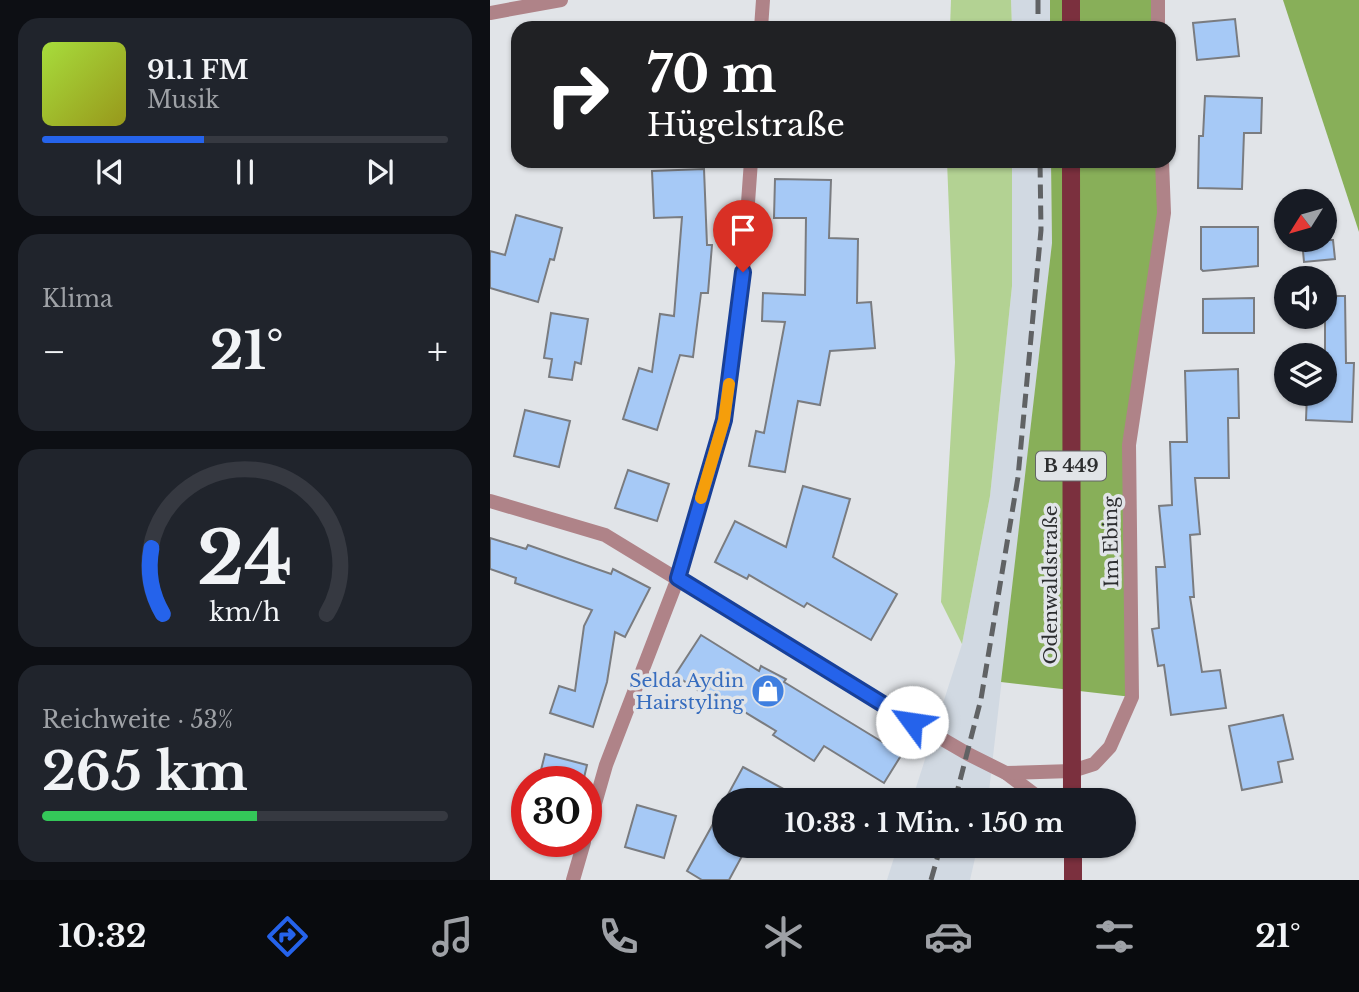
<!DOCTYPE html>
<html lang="de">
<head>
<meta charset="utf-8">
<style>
  body { margin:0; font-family:"Libre Baskerville",serif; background:#20242c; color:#f1f3f6; height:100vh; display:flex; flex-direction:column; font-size:26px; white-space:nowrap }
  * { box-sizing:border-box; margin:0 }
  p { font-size:23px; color:#9ea1a6 }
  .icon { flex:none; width:38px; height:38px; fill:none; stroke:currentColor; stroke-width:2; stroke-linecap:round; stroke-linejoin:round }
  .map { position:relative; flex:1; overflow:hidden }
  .sheet { display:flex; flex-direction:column; gap:18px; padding:18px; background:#0d0f14; width:490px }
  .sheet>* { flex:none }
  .top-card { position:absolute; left:21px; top:21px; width:665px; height:147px; border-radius:21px; box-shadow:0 2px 5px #0004; background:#202124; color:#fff; overflow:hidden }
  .needle { width:46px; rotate:233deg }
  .tools { position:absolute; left:784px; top:189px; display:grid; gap:14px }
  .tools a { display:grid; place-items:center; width:63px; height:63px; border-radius:50%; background:#171b24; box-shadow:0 2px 5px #0004; font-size:35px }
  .speed { position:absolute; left:21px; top:766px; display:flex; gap:14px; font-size:35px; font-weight:700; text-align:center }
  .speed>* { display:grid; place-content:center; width:91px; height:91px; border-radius:50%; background:#171b24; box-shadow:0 2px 5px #0004; line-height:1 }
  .speed .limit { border:10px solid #d22; background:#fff; color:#111 }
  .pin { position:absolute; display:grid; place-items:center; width:60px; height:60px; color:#fff; margin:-72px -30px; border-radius:50% 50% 50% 0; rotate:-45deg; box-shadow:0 0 7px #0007 }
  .pin .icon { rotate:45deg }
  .me { position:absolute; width:77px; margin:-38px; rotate:301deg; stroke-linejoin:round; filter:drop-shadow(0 0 5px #0008) }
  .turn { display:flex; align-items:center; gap:24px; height:147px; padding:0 21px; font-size:32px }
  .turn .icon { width:91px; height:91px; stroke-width:2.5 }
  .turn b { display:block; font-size:49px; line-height:60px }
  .big { font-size:52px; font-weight:700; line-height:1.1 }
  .sheet .widget { flex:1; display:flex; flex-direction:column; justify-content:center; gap:10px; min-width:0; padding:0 24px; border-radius:21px; background:#20242c }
  .sheet .dial { align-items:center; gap:0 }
  .dial svg { height:182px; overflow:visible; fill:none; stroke:#363941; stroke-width:7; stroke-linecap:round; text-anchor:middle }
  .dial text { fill:#f1f3f6; stroke:none }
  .song { display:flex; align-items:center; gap:21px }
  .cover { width:84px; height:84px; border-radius:10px; background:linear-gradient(135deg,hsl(80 70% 55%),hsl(60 70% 35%)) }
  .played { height:7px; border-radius:4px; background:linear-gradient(90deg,#2563eb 40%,#363941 40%) }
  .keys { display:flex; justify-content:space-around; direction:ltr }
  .heat { display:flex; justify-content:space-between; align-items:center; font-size:38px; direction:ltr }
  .charge { height:10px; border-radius:5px; background:linear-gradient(90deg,#34c759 53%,#363941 0) }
  .trip { position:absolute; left:222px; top:788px; width:424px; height:70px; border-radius:35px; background:#171b24; box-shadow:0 2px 5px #0004; font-weight:700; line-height:70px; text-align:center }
  .tab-bar { display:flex; height:112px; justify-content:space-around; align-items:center; background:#090b0e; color:#9ea1a6 }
  .tab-bar .icon { width:49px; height:49px }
  .tab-bar .on { color:#2563eb }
  .tab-bar b { font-size:32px; color:#f1f3f6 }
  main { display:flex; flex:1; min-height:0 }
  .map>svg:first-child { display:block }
  .built { fill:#d1d9e2 }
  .green { fill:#b3d293 }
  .forest { fill:#88af59 }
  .building { fill:#a6c9f6; stroke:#7a7c80; stroke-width:2 }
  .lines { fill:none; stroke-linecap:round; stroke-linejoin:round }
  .minor { stroke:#af8388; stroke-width:14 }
  .primary { stroke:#7b303e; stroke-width:18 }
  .rail { stroke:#606264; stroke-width:5; stroke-dasharray:14 7; stroke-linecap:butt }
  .route-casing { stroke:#184099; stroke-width:18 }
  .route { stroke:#2563eb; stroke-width:12 }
  .slow { stroke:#f59e0b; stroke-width:12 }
  .labels { text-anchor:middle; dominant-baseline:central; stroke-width:7; stroke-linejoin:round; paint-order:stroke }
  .shield { fill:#e1e4e8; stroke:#636567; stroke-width:2 }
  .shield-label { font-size:18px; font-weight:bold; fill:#2d2e30 }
  .street-label { font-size:19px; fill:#2d2e30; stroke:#e1e4e8 }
  .shop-label { font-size:19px; fill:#366cbe; stroke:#e1e4e8; text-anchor:end }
</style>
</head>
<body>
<main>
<section class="sheet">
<div class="widget">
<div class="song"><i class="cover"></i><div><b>91.1 FM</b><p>Musik</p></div></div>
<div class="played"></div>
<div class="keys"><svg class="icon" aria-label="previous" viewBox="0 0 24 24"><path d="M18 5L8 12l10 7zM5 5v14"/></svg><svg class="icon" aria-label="pause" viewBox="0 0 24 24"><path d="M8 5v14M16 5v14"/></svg><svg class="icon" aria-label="next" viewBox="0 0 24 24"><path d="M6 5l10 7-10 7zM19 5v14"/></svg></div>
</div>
<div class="widget"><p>Klima</p>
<div class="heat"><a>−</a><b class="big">21°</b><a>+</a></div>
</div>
<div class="widget dial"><svg viewBox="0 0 100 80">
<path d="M14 69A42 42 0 1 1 86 69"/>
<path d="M14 69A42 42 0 0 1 9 40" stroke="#2563eb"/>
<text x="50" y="56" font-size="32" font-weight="700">24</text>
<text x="50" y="72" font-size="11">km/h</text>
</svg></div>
<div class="widget"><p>Reichweite · 53%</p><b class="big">265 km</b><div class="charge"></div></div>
</section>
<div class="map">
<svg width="869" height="880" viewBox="0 0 869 880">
  <rect width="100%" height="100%" fill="#e1e4e8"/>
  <g class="built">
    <polygon points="521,0 560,0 560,28 522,28"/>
    <polygon points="522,161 561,161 562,243 498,800 422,800 472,644 500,496 522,286"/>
    <polygon points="408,845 488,845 480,880 397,880"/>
  </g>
  <g class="green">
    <polygon points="461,0 521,0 522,28 460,28"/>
    <polygon points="457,161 522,161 522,286 500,496 472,644 451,602 465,362"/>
  </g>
  <g class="forest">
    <rect x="560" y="0" width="108" height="28"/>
    <polygon points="793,0 869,0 869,232"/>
    <polygon points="561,161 672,161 674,213 639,445 642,697 511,682 562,243"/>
  </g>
  <g class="building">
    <polygon points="745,19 749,56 707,60 703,23"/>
    <polygon points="715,96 772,98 771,133 754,133 752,189 708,188 709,136 713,136"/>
    <polygon points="214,169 217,245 222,245 218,293 211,293 203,357 190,355 167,430 133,419 149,368 162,372 170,314 184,316 192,217 164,218 162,171"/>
    <polygon points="285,179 341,180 339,238 368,239 367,303 381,302 385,348 340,351 330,405 308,401 295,472 259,466 266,431 274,433 295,322 272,321 273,293 315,295 316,218 284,218"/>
    <polygon points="26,215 72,228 64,260 60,259 48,302 0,288 0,251 15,255"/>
    <polygon points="711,227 768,227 768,266 713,271 711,269"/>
    <polygon points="812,240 843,240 845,259 814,262"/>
    <polygon points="835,296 855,296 856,363 864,363 862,422 816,420 817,394 835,394"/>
    <polygon points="764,298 764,333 713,333 713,299"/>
    <polygon points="61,313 98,319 91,364 85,362 82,380 59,377 62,359 54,358"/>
    <polygon points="748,369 749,418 738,418 739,478 705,478 710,534 700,535 704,597 700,597 712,672 730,670 736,708 681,715 674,665 668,666 662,629 669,628 666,567 675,567 669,506 682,505 680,442 697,442 695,371"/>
    <polygon points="35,410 80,421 69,467 24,456"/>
    <polygon points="138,470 179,484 167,521 125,508"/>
    <polygon points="313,486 360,499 343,557 407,594 381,640 317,603 314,607 259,575 257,579 225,562 245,521 296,547"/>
    <polygon points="0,538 36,549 38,545 121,574 123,569 160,588 135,637 125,632 117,682 103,727 60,713 69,686 85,691 94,626 102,610 25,583 26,578 0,569"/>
    <polygon points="211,635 269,671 271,666 296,679 294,682 412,754 394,783 334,746 324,761 283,735 286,731 225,694 221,699 185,675"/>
    <polygon points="793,715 803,759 788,762 792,782 752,790 739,726"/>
    <polygon points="55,754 97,765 93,782 48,782"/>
    <polygon points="253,767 314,800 235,800"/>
    <polygon points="234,804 234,847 252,856 239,880 212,880 197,871"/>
    <polygon points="147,805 186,816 174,858 135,847"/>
  </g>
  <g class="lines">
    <g class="minor">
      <polyline points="668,0 668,28"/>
      <polyline points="0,13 71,0"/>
      <polyline points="271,28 273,0"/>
      <polyline points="0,501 115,535 404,711 478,754 516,773 552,800"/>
      <polyline points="516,773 582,771 604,764 620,747 642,697 639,445 674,213 672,161"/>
      <polyline points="96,835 116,765 188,578 234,420 251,300 261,161"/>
      <polyline points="83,880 94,842"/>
    </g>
    <g class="primary">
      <polyline points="581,28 581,0"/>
      <polyline points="581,161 582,800"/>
      <polyline points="583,880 583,845"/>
    </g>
    <g class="rail">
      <polyline points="548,0 548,28"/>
      <polyline points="465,800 491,699 528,477 551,230 550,161"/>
      <polyline points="441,880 451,845"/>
    </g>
  </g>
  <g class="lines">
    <defs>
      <polyline id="route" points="253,272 234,420 188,578 422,722"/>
    </defs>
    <use href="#route" class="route-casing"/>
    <use href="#route" class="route"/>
    <polyline class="slow" points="211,498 234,420 239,384"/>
  </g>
  <defs>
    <symbol id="shop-disc" viewBox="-11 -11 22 22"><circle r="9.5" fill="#3f7fe0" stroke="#e1e4e8"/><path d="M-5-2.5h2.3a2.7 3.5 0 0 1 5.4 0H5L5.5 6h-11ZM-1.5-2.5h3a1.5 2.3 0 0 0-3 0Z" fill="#fff"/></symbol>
  </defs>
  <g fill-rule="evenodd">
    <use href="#shop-disc" x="259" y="672" width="38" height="38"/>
  </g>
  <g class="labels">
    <rect class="shield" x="546" y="451.5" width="70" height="29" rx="5"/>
    <g class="shield-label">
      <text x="581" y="466">B 449</text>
    </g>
    <g class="street-label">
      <text transform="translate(621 542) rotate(-91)">Im Ebing</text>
      <text transform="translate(560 585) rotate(-90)">Odenwaldstraße</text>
    </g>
    <g class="shop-label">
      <text x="254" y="680">Selda Aydin<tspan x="254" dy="22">Hairstyling</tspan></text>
    </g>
  </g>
</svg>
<div class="tools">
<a><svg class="needle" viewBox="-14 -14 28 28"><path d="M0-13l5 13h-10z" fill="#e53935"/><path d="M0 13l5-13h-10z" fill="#9ea1a6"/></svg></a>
<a><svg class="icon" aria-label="sound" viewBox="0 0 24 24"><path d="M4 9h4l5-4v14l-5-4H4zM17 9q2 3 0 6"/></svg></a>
<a><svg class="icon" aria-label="layers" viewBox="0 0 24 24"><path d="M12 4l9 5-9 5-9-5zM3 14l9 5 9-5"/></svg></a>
</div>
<div class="speed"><div class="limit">30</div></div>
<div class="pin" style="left:253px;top:272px;background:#d93025"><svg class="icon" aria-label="arrive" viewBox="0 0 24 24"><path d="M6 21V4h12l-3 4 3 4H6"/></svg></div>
<svg class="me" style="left:422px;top:722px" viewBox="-20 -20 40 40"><circle r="19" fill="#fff"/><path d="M0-13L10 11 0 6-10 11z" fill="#2563eb"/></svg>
<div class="trip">10:33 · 1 Min. · 150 m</div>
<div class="top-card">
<div class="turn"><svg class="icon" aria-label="right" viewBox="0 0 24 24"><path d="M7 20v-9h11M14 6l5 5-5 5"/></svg><div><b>70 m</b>Hügelstraße</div></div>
</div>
</div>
</main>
<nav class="tab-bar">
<b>10:32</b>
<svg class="icon on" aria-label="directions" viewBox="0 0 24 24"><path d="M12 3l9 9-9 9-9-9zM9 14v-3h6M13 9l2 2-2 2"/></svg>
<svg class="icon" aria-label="music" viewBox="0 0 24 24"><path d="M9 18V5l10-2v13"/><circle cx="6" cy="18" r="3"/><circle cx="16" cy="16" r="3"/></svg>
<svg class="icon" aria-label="phone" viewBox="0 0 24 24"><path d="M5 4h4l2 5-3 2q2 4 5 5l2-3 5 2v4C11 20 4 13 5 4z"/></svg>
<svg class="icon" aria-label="climate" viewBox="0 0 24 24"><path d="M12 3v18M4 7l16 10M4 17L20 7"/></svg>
<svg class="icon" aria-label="car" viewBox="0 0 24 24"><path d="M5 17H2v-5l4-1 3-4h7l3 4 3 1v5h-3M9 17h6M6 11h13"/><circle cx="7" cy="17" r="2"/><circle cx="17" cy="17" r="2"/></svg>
<svg class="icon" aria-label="filters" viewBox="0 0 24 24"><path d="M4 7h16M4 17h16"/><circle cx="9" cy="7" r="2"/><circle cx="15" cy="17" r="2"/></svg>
<b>21°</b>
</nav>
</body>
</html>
